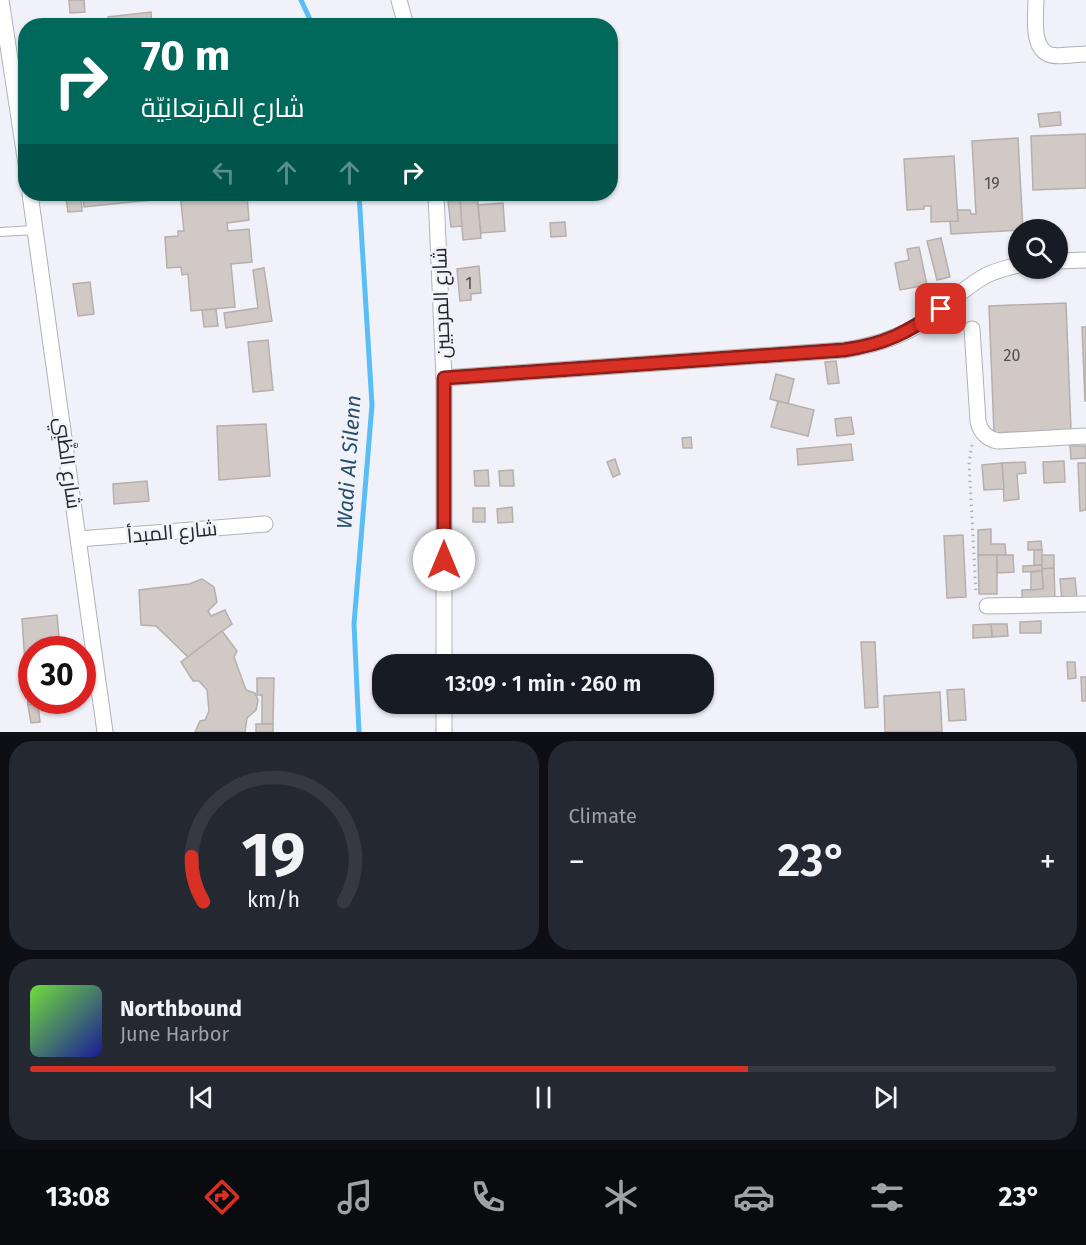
<!DOCTYPE html>
<html lang="en">
<head>
<meta charset="utf-8">
<style>
  body { margin:0; font-family:"Fira Sans",Cairo,sans-serif; background:#242831; color:#f1f3f6; height:100vh; display:flex; flex-direction:column; font-size:22px; white-space:nowrap }
  * { box-sizing:border-box; margin:0 }
  p { font-size:20px; color:#9ea1a6 }
  .icon { flex:none; width:33px; height:33px; fill:none; stroke:currentColor; stroke-width:2; stroke-linecap:round; stroke-linejoin:round }
  .map { position:relative; height:732px; overflow:hidden }
  .drawer { display:flex; flex-direction:column; gap:9px; padding:9px; background:#0d0f14; flex:1 }
  .drawer>* { flex:none }
  .hud { position:absolute; left:18px; top:18px; width:600px; height:183px; border-radius:24px; box-shadow:0 2px 4px #0004; background:#00695c; color:#fff; overflow:hidden }
  .tools { position:absolute; left:1008px; top:219px; display:grid; gap:12px }
  .tools a { display:grid; place-items:center; width:60px; height:60px; border-radius:50%; background:#171b24; box-shadow:0 2px 4px #0004; font-size:30px }
  .speed { position:absolute; left:18px; top:636px; display:flex; gap:12px; font-size:30px; font-weight:700; text-align:center }
  .speed>* { display:grid; place-content:center; width:78px; height:78px; border-radius:50%; background:#171b24; box-shadow:0 2px 4px #0004; line-height:1 }
  .speed .limit { border:9px solid #d22; background:#fff; color:#111 }
  .pin { position:absolute; display:grid; place-items:center; width:51px; height:51px; color:#fff; margin:-26px; border-radius:12px; box-shadow:0 3px 9px #0006 }
  .me { position:absolute; width:66px; margin:-33px; rotate:0deg; stroke-linejoin:round; filter:drop-shadow(0 0 4px #0008) }
  .turn { display:flex; align-items:center; gap:21px; height:126px; padding:0 24px; font-size:27px }
  .turn .icon { width:78px; height:78px; stroke-width:2.5 }
  .turn b { display:block; font-size:42px; line-height:51px }
  .lanes { display:flex; align-items:center; height:57px; padding:0 24px; background:#0003; justify-content:center; gap:30px; direction:ltr }
  .lanes .off { opacity:.35 }
  .big { font-size:45px; font-weight:600; line-height:1.1 }
  .drawer .widget { flex:1; display:flex; flex-direction:column; justify-content:center; gap:9px; min-width:0; padding:0 21px; border-radius:24px; background:#242831 }
  .drawer .dial { align-items:center; gap:0 }
  .dial svg { height:156px; overflow:visible; fill:none; stroke:#363941; stroke-width:7; stroke-linecap:round; text-anchor:middle }
  .dial text { fill:#f1f3f6; stroke:none }
  .song { display:flex; align-items:center; gap:18px }
  .cover { width:72px; height:72px; border-radius:9px; background:linear-gradient(135deg,hsl(100 70% 55%),hsl(240 70% 35%)) }
  .played { height:6px; border-radius:3px; background:linear-gradient(90deg,#d93025 70%,#363941 70%) }
  .keys { display:flex; justify-content:space-around; direction:ltr }
  .heat { display:flex; justify-content:space-between; align-items:center; font-size:33px; direction:ltr }
  .drawer .tiles { flex:1; display:grid; gap:9px; grid-template-columns:1fr 1fr }
  .widget:last-child { grid-column:span 2 }
  .trip { position:absolute; left:372px; top:654px; width:342px; height:60px; border-radius:24px; background:#171b24; box-shadow:0 2px 4px #0004; font-weight:600; line-height:60px; text-align:center }
  .dock { display:flex; height:96px; justify-content:space-around; align-items:center; background:#090b0e; color:#9ea1a6 }
  .dock .icon { width:42px; height:42px }
  .dock .on { color:#d93025 }
  .dock b { font-size:27px; color:#f1f3f6 }
  .map>svg:first-child { display:block }
  .lines { fill:none; stroke-linecap:round; stroke-linejoin:round }
  .stream { stroke:#5abef6; stroke-width:5 }
  .building { fill:#d0c9c6; stroke:#b6afac; stroke-width:1.5 }
  .service-casing { stroke:#b1b2b9; stroke-width:10 }
  .minor-casing { stroke:#b1b2b9; stroke-width:17 }
  .path { stroke:#b1b2b7; stroke-width:3; stroke-dasharray:1.5 4.5; stroke-linecap:butt }
  .service { stroke:#fff; stroke-width:8 }
  .minor { stroke:#fff; stroke-width:15 }
  .route-casing { stroke:#8d1f18; stroke-width:15 }
  .route { stroke:#d93025; stroke-width:10 }
  .labels { text-anchor:middle; dominant-baseline:central; stroke-width:5; stroke-linejoin:round; paint-order:stroke }
  .number-label { font-size:16px; fill:#4e4d4e }
  .street-label { font-size:20px; fill:#232426; stroke:#f1f2f9 }
  .water-label { font-size:21px; font-style:italic; fill:#264f67; stroke:#f1f2f9 }
</style>
</head>
<body>
<div class="map">
<svg width="1086" height="732" viewBox="0 0 1086 732">
  <rect width="100%" height="100%" fill="#f1f2f9"/>
  <g class="lines">
    <g class="stream">
      <polyline points="301,0 313,26"/>
      <polyline points="359,732 354,624 372,405 359,194"/>
    </g>
  </g>
  <g class="building">
    <polygon points="69,0 84,0 85,12 70,13"/>
    <polygon points="151,12 152,26 109,26 108,17"/>
    <polygon points="1060,112 1061,125 1040,127 1038,114"/>
    <polygon points="1086,134 1086,188 1033,190 1031,136"/>
    <polygon points="1018,138 1023,230 951,234 950,221 958,221 957,210 970,210 971,214 976,214 972,141"/>
    <polygon points="954,156 958,221 931,222 931,206 924,206 924,209 907,210 904,159"/>
    <polygon points="83,194 161,194 161,199 84,207"/>
    <polygon points="180,194 247,194 249,220 227,223 228,231 249,229 252,262 231,264 235,307 191,311 188,274 182,275 181,267 167,268 165,237 178,236 178,231 184,231"/>
    <polygon points="459,194 477,194 481,238 463,240"/>
    <polygon points="81,196 82,211 68,212 66,198"/>
    <polygon points="460,200 462,226 451,227 448,201"/>
    <polygon points="503,203 505,231 481,233 478,205"/>
    <polygon points="565,222 566,236 551,237 550,223"/>
    <polygon points="941,238 950,277 937,280 927,241"/>
    <polygon points="919,247 927,285 900,290 895,263 909,260 907,249"/>
    <polygon points="479,266 481,293 471,294 471,300 460,301 457,269"/>
    <polygon points="264,268 272,321 226,328 224,313 258,308 253,270"/>
    <polygon points="90,282 94,314 78,316 73,284"/>
    <polygon points="1066,303 1071,430 994,433 989,306"/>
    <polygon points="216,309 218,326 204,327 202,310"/>
    <polygon points="1082,327 1086,327 1086,401 1085,401"/>
    <polygon points="268,340 273,390 253,392 248,342"/>
    <polygon points="836,361 839,383 828,384 825,362"/>
    <polygon points="776,374 794,379 788,404 770,399"/>
    <polygon points="778,401 814,410 808,436 771,427"/>
    <polygon points="851,417 854,434 837,436 835,419"/>
    <polygon points="266,424 270,476 219,480 217,426"/>
    <polygon points="691,437 692,448 683,448 682,438"/>
    <polygon points="851,444 853,460 798,465 797,449"/>
    <polygon points="1070,446 1086,446 1086,458 1071,459"/>
    <polygon points="615,459 620,474 613,477 607,462"/>
    <polygon points="1064,461 1065,482 1044,483 1043,462"/>
    <polygon points="1025,462 1026,473 1017,474 1019,499 1004,501 1002,463"/>
    <polygon points="1002,463 1004,489 984,490 982,465"/>
    <polygon points="1078,463 1086,463 1086,510 1080,511"/>
    <polygon points="488,470 489,486 475,486 474,471"/>
    <polygon points="513,470 514,486 500,486 499,471"/>
    <polygon points="147,481 149,501 114,504 113,484"/>
    <polygon points="512,507 513,522 498,523 497,509"/>
    <rect x="473" y="508" width="12" height="14"/>
    <polygon points="991,529 991,544 1005,544 1006,555 978,555 978,530"/>
    <polygon points="963,535 966,597 947,598 944,536"/>
    <polygon points="1041,541 1042,550 1028,550 1028,542"/>
    <rect x="1034" y="550" width="8" height="15"/>
    <polygon points="978,555 997,555 997,594 979,594"/>
    <polygon points="997,555 1013,555 1014,572 997,573"/>
    <polygon points="1042,555 1054,555 1054,568 1042,569"/>
    <polygon points="1042,565 1042,571 1023,572 1023,566"/>
    <polygon points="1054,568 1055,600 1022,600 1022,590 1043,589 1042,569"/>
    <polygon points="1042,571 1043,589 1031,590 1031,572"/>
    <polygon points="1075,578 1077,600 1062,601 1060,579"/>
    <polygon points="202,579 214,587 217,602 208,611 211,616 225,610 232,624 188,657 156,626 141,625 139,590 189,584"/>
    <polygon points="57,615 60,648 32,650 32,663 25,664 22,619"/>
    <polygon points="1041,621 1041,633 1020,633 1020,622"/>
    <polygon points="991,624 1007,624 1008,636 992,637"/>
    <polygon points="991,624 992,637 973,638 973,625"/>
    <polygon points="222,631 237,651 234,657 246,690 255,693 258,700 256,710 247,718 245,732 195,732 200,721 205,720 209,711 207,690 199,681 193,681 181,662"/>
    <polygon points="861,642 875,642 878,707 865,708"/>
    <polygon points="1067,662 1075,662 1076,678 1068,679"/>
    <polygon points="1081,677 1086,677 1086,701 1082,701"/>
    <polygon points="32,678 32,700 41,700 42,704 28,705 26,679"/>
    <polygon points="257,678 274,678 273,724 262,724 262,695 257,695"/>
    <polygon points="964,689 966,720 949,721 947,690"/>
    <polygon points="940,692 942,732 885,732 884,696"/>
    <polygon points="38,704 40,722 31,723 28,705"/>
    <rect x="256" y="724" width="17" height="8"/>
  </g>
  <g class="lines">
    <defs>
      <polyline id="service" points="0,232 35,230"/>
      <g id="minor">
        <polyline points="1,0 26,164"/>
        <polyline points="399,0 406,26"/>
        <path d="M 1036,0 C 1036,15 1031,46 1048,54 C 1057,58 1075,54 1086,54"/>
        <polyline points="30,194 105,732"/>
        <polyline points="436,194 444,378 444,664"/>
        <polyline points="1058,261 1086,260"/>
        <path d="M 972,329 L 978,421 C 980,432 987,439 998,441 L 1086,436"/>
        <path d="M 444,378 L 844,350 C 871,346 895,339 919,325 C 943,310 962,288 987,275 C 997,270 1008,268 1018,265"/>
        <polyline points="79,539 265,524"/>
        <polyline points="987,606 1086,604"/>
        <polyline points="444,732 444,704"/>
      </g>
    </defs>
    <use href="#service" class="service-casing"/>
    <use href="#minor" class="minor-casing"/>
    <polyline class="path" points="972,445 969,462 976,594"/>
    <use href="#service" class="service"/>
    <use href="#minor" class="minor"/>
  </g>
  <g class="lines">
    <defs>
      <path id="route" d="M 444,560 L 444,378 L 844,350 C 885,344 907,333 941,309"/>
    </defs>
    <use href="#route" class="route-casing"/>
    <use href="#route" class="route"/>
  </g>
  <g class="labels">
    <g class="number-label">
      <text x="992" y="183">19</text>
      <text x="469" y="283">1</text>
      <text x="1012" y="355">20</text>
    </g>
    <g class="street-label">
      <text transform="translate(441 303) rotate(-92)">شارع المرحبين</text>
      <text transform="translate(68 463) rotate(82)">شارع الظَّبِي</text>
      <text transform="translate(172 532) rotate(-5)">شارع المبدأ</text>
    </g>
    <g class="water-label">
      <text transform="translate(349 462) rotate(-86)">Wadi Al Silenn</text>
    </g>
  </g>
</svg>
<div class="tools">
<a><svg class="icon" aria-label="search" viewBox="0 0 24 24"><circle cx="10" cy="10" r="6"/><path d="M15 15l6 6"/></svg></a>
</div>
<div class="speed"><div class="limit">30</div></div>
<div class="pin" style="left:941px;top:309px;background:#d93025"><svg class="icon" aria-label="arrive" viewBox="0 0 24 24"><path d="M6 21V4h12l-3 4 3 4H6"/></svg></div>
<svg class="me" style="left:444px;top:560px" viewBox="-20 -20 40 40"><circle r="19" fill="#fff"/><path d="M0-13L10 11 0 6-10 11z" fill="#d93025"/></svg>
<div class="trip">13:09 · 1 min · 260 m</div>
<div class="hud">
<div class="turn"><svg class="icon" aria-label="right" viewBox="0 0 24 24"><path d="M7 20v-9h11M14 6l5 5-5 5"/></svg><div><b>70 m</b>شارع المَربَعانِيّة</div></div>
<div class="lanes"><svg class="icon off" aria-label="left" viewBox="0 0 24 24"><path d="M17 20v-9H6M10 6l-5 5 5 5"/></svg><svg class="icon off" aria-label="ahead" viewBox="0 0 24 24"><path d="M12 20V5M6 11l6-6 6 6"/></svg><svg class="icon off" aria-label="ahead" viewBox="0 0 24 24"><path d="M12 20V5M6 11l6-6 6 6"/></svg><svg class="icon" aria-label="right" viewBox="0 0 24 24"><path d="M7 20v-9h11M14 6l5 5-5 5"/></svg></div>
</div>
</div>
<section class="drawer">
<div class="tiles">
<div class="widget dial"><svg viewBox="0 0 100 80">
<path d="M14 69A42 42 0 1 1 86 69"/>
<path d="M14 69A42 42 0 0 1 8 46" stroke="#d93025"/>
<text x="50" y="56" font-size="32" font-weight="700">19</text>
<text x="50" y="72" font-size="11">km/h</text>
</svg></div>
<div class="widget"><p>Climate</p>
<div class="heat"><a>−</a><b class="big">23°</b><a>+</a></div>
</div>
<div class="widget">
<div class="song"><i class="cover"></i><div><b>Northbound</b><p>June Harbor</p></div></div>
<div class="played"></div>
<div class="keys"><svg class="icon" aria-label="previous" viewBox="0 0 24 24"><path d="M18 5L8 12l10 7zM5 5v14"/></svg><svg class="icon" aria-label="pause" viewBox="0 0 24 24"><path d="M8 5v14M16 5v14"/></svg><svg class="icon" aria-label="next" viewBox="0 0 24 24"><path d="M6 5l10 7-10 7zM19 5v14"/></svg></div>
</div>
</div>
</section>
<nav class="dock">
<b>13:08</b>
<svg class="icon on" aria-label="directions" viewBox="0 0 24 24"><path d="M12 3l9 9-9 9-9-9zM9 14v-3h6M13 9l2 2-2 2"/></svg>
<svg class="icon" aria-label="music" viewBox="0 0 24 24"><path d="M9 18V5l10-2v13"/><circle cx="6" cy="18" r="3"/><circle cx="16" cy="16" r="3"/></svg>
<svg class="icon" aria-label="phone" viewBox="0 0 24 24"><path d="M5 4h4l2 5-3 2q2 4 5 5l2-3 5 2v4C11 20 4 13 5 4z"/></svg>
<svg class="icon" aria-label="climate" viewBox="0 0 24 24"><path d="M12 3v18M4 7l16 10M4 17L20 7"/></svg>
<svg class="icon" aria-label="car" viewBox="0 0 24 24"><path d="M5 17H2v-5l4-1 3-4h7l3 4 3 1v5h-3M9 17h6M6 11h13"/><circle cx="7" cy="17" r="2"/><circle cx="17" cy="17" r="2"/></svg>
<svg class="icon" aria-label="filters" viewBox="0 0 24 24"><path d="M4 7h16M4 17h16"/><circle cx="9" cy="7" r="2"/><circle cx="15" cy="17" r="2"/></svg>
<b>23°</b>
</nav>
</body>
</html>
